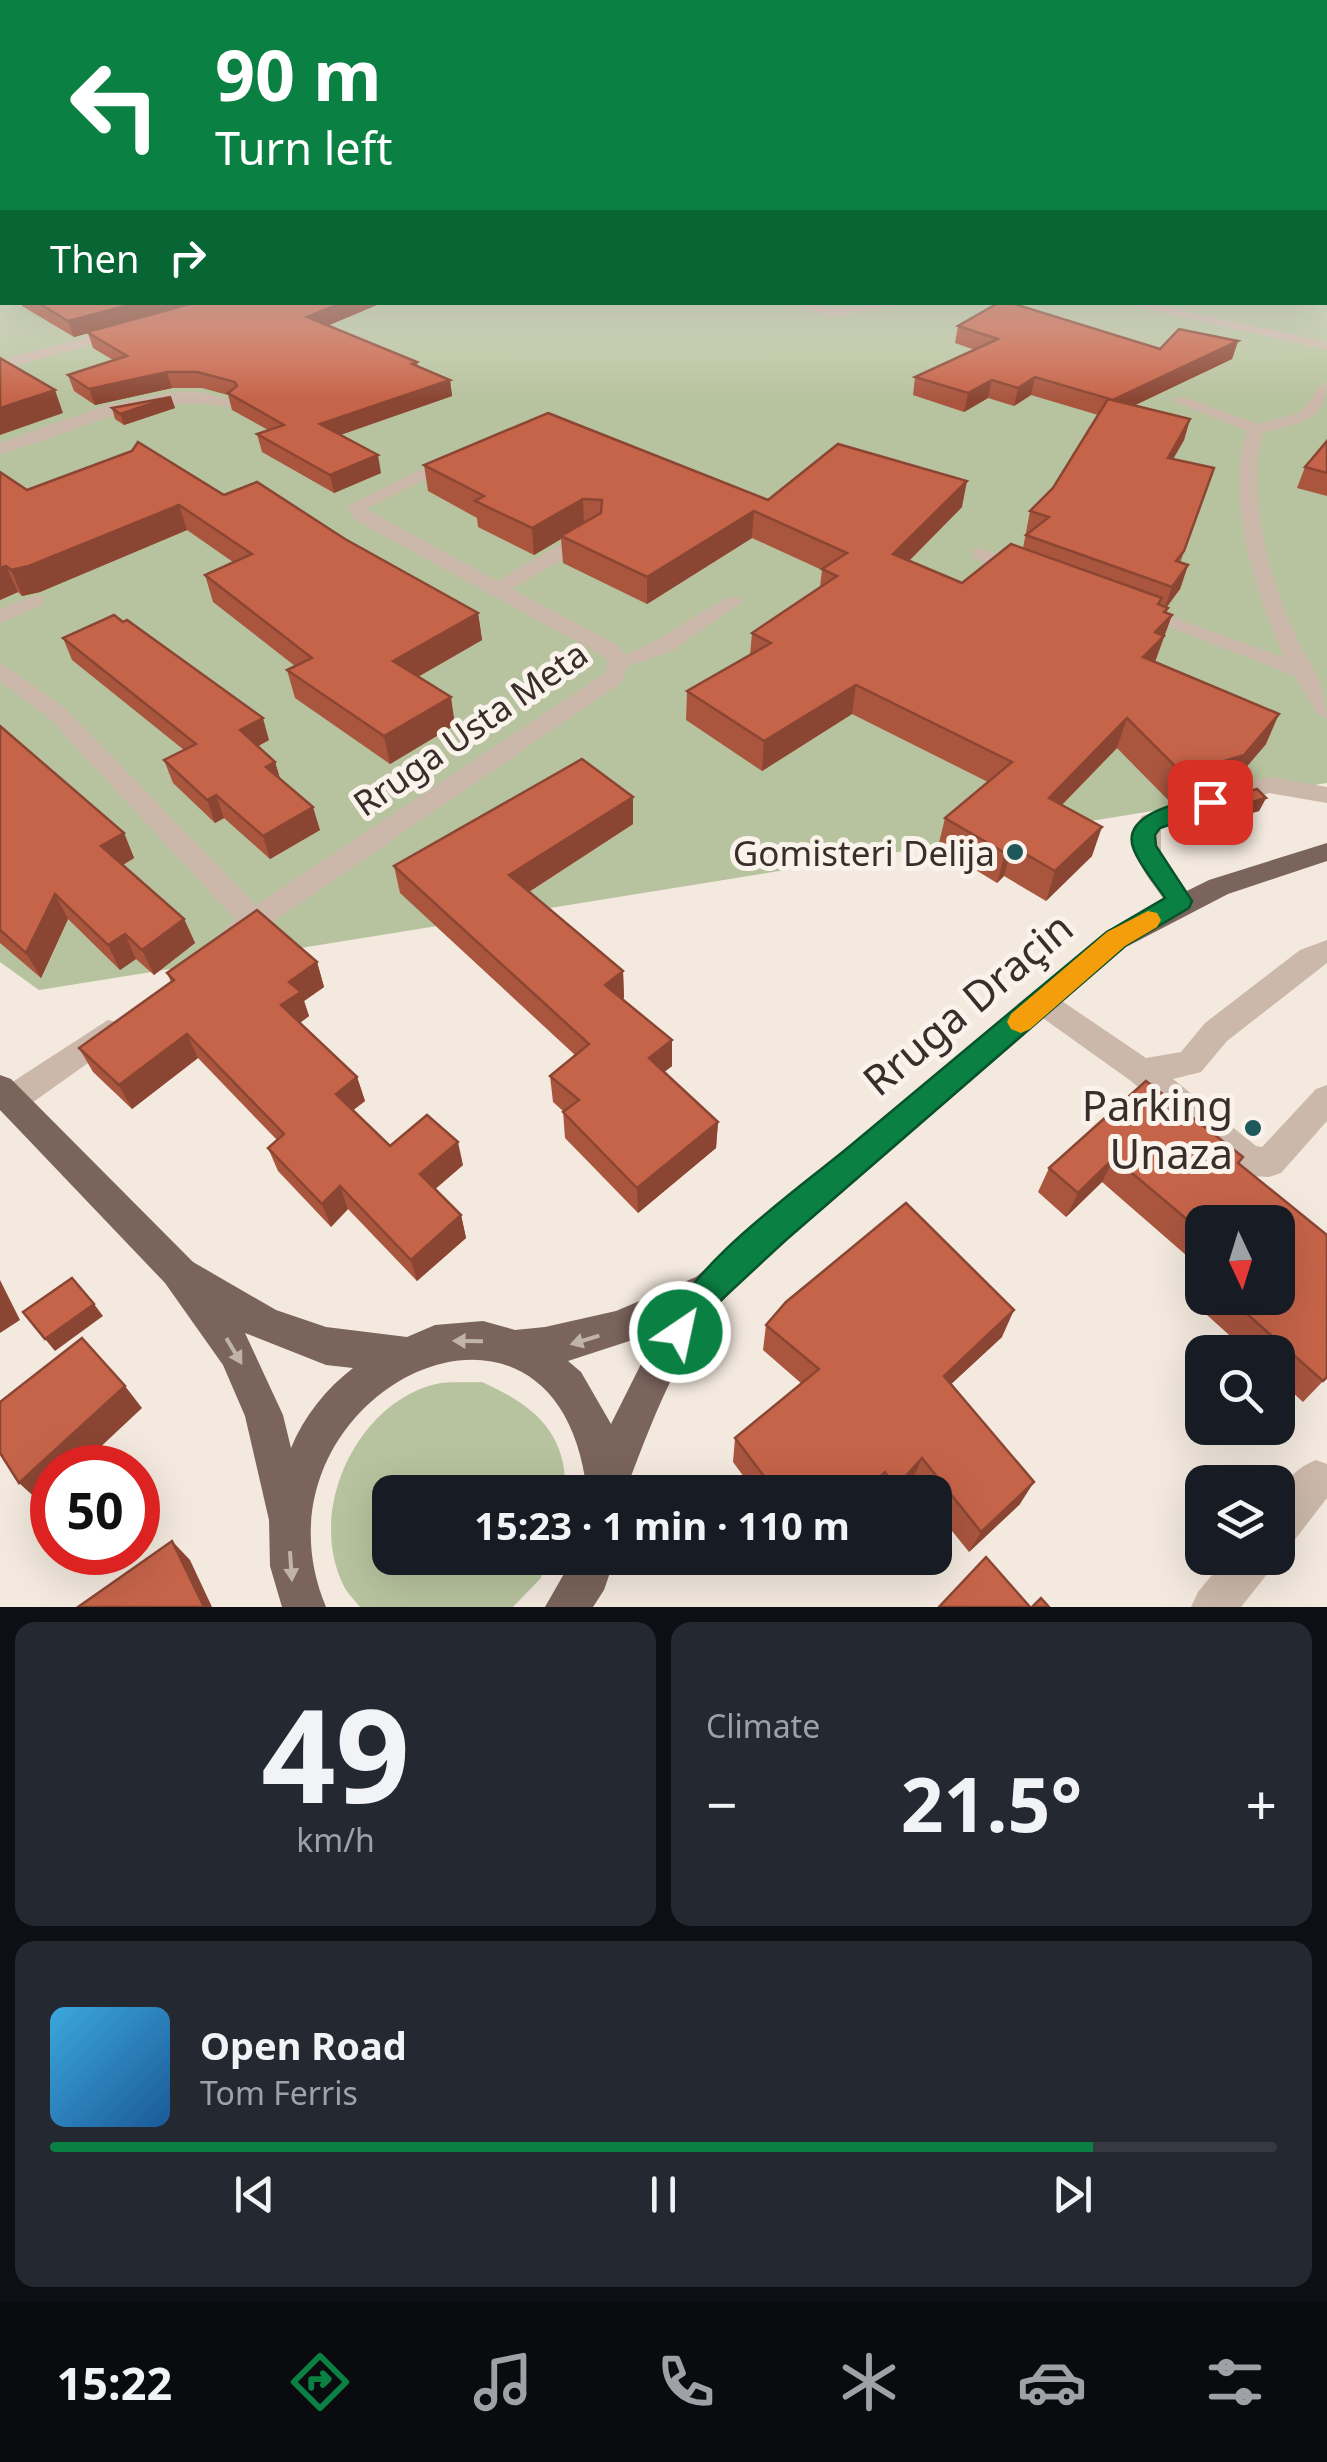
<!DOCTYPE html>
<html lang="en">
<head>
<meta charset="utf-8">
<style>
  body { margin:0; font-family:"Noto Sans",sans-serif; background:#242831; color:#f1f3f6; height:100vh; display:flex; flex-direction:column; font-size:38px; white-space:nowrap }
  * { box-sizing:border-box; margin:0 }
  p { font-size:32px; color:#9ea1a6 }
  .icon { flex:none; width:55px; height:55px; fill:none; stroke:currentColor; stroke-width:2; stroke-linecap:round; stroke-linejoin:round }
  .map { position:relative; height:1607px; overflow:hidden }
  .details { display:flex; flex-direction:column; gap:15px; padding:15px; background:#0d0f14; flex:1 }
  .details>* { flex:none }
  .guide { position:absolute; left:0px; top:0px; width:1328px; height:305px; box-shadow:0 10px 40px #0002; background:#0b8043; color:#fff; overflow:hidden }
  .needle { width:65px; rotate:176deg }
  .tools { position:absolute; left:1185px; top:1205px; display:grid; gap:20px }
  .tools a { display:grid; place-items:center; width:110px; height:110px; border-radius:20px; background:#171b24; box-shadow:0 10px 40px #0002; font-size:50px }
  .speed { position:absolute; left:30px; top:1445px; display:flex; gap:20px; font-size:50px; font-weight:700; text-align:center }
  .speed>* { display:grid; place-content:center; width:130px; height:130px; border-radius:50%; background:#171b24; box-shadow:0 10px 40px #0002; line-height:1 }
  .speed .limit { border:15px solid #d22; background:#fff; color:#111 }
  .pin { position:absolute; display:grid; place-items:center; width:85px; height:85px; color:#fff; margin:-42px; border-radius:20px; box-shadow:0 5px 15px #0006 }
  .me { position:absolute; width:110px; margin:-55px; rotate:34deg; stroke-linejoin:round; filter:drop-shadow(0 0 8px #0008) }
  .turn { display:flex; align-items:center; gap:35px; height:210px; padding:0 50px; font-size:45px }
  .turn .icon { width:130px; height:130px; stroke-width:2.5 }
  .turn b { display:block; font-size:70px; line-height:85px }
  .then { display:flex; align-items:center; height:95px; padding:0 50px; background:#0003; gap:20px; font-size:38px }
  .big { font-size:75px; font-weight:700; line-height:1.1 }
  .details .widget { flex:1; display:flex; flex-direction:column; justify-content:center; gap:15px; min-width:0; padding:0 35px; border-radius:20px; background:#242831 }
  .details .dial { align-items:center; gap:0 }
  .dial b { font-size:130px; line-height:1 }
  .song { display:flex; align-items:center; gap:30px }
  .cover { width:120px; height:120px; border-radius:15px; background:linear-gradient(135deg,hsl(200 70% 55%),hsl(210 70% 35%)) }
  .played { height:10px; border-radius:5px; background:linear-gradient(90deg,#0b8043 85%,#363941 85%) }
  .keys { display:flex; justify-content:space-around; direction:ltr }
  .heat { display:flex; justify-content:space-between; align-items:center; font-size:55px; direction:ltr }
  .details .tiles { flex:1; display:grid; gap:15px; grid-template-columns:1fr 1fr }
  .widget:last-child { grid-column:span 2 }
  .trip { position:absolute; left:372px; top:1475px; width:580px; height:100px; border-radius:20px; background:#171b24; box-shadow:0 10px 40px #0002; font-weight:700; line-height:100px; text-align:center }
  .tab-bar { display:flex; height:160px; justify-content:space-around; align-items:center; background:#090b0e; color:#9ea1a6 }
  .tab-bar .icon { width:70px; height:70px }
  .tab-bar .active { color:#0b8043 }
  .tab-bar b { font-size:45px; color:#f1f3f6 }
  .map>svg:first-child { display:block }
  .green { fill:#b7c29e }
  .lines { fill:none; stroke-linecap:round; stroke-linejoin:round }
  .minor { fill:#cbb8aa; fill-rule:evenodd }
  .major { fill:#7a645b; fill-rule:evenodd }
  .wall { fill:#aa563f }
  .shaded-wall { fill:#8b4633 }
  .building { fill:#c66449; stroke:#8b4633; stroke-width:2.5 }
  .oneway { fill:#c0b3aa }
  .route { fill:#0b8043; stroke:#07532c; stroke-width:2.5 }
  .slow { fill:#f59e0b }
  .poi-dot { fill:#1f585a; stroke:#faf3eb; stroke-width:4 }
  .labels { text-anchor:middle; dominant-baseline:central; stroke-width:10; stroke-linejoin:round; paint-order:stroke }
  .street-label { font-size:35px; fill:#392e2a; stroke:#faf3eb }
  .poi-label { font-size:35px; fill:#392e2a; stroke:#faf3eb; text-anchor:end }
  .near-street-label { font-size:42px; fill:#392e2a; stroke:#faf3eb }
  .near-poi-label { font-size:42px; fill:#392e2a; stroke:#faf3eb; text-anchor:end }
</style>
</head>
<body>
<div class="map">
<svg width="1327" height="1607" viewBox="0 0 1327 1607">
  <rect width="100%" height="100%" fill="#f3e9de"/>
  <g class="green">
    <polygon points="0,175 2,302 1325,302 1327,175 1327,783 39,990 0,962"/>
    <path d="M 482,1382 C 531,1404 568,1432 565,1492 L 390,1492 L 390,1558 L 550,1558 L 540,1579 L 513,1607 L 360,1607 C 354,1599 345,1591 342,1582 C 308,1509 357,1403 436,1384 C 450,1381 468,1383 482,1382 Z"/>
  </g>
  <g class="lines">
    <g class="minor">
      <polygon points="783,302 807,302 833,309 908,302 833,317"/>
      <polygon points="1115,302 1143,302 1327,342 1327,350"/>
      <polygon points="122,328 127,329 127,335 0,370 0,360"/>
      <path d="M 1327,382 C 1327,424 1295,424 1263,432 C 1246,490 1269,579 1294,632 C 1308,664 1327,683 1327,718 L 1319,716 L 1295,676 L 1130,612 L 1133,608 L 1147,608 L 1285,658 C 1256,596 1224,499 1247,431 L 1170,400 L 1184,397 L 1257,424 L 1300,413 L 1322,384 Z"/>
      <path d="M 172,392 L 201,392 L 238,402 L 230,407 C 140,391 82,432 0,454 L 0,443 L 107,405 Z"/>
      <path d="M 455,452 L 464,457 L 461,461 L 366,509 L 497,581 L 581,532 L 595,532 L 595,540 L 512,589 L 619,646 L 624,654 C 658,647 720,593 740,597 L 743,601 L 672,651 L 628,666 L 622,682 L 244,942 L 234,945 L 224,942 L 220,934 L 235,919 L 48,717 L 0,681 L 0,663 L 64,707 L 256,905 L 604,674 L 608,661 L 603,656 L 355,520 L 346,507 Z"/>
      <polygon points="980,548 1029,566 1032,570 1022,576 973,558 973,550"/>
      <polygon points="36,595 43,597 43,605 0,623 0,609"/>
      <path d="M 1268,777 L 1327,787 L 1327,803 L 1269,793 L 1161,828 L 1161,853 L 1194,901 L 1190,908 L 1170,908 C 1150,879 1121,852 1142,816 Z"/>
      <polygon points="1327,940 1327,963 1227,1041 1201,1072 1173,1079 1256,1146 1262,1147 1316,1089 1327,1085 1327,1121 1281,1173 1269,1177 1249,1176 1237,1172 1131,1081 1033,1011 1028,1003 1033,995 1043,991 1053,995 1146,1058 1181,1052 1205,1023 1300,950"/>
      <polygon points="108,1020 119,1023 123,1032 119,1041 22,1110 11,1114 0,1110 0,1090"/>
      <path d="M 1316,1460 L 1327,1464 L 1327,1498 L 1293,1542 L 1278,1547 C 1278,1508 1274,1477 1316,1460 Z"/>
      <polygon points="1226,1558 1274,1558 1268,1573 1241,1607 1191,1607 1198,1592"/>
    </g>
    <g class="major">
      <path d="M 1327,843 L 1327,861 L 1228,894 L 1126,947 L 763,1261 C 750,1274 736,1285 724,1299 C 675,1354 651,1425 625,1492 L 587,1492 C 558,1235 238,1396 326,1607 L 282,1607 L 270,1566 L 269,1520 L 245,1416 L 223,1365 L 165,1283 L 0,1110 L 0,1075 L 11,1079 L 193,1262 L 276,1310 L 326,1327 L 407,1337 L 435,1325 L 483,1321 L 515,1330 L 545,1327 L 616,1311 L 696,1277 L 1106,931 L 1209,880 ZM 657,1332 L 611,1424 L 581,1372 L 568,1361 ZM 245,1333 L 326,1365 L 353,1368 C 326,1389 304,1416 291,1448 L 283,1415 Z"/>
      <polygon points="573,1558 615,1558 604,1590 593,1607 545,1607"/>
    </g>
  </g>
  <g class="wall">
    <polygon points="21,302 384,302 327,326 417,362 418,366 450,380 452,396 340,435 381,473 334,493 262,452 257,434 268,430 232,410 228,395 202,388 172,388 95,405 74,391 68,375 113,360 93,348 88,333 74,337 22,306"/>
    <polygon points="958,326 1160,349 1238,341 1232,359 1135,405 1190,419 1184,440 1173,459 1214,468 1180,563 1188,565 1180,589 1167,607 1168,608 1166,613 1172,615 1155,662 1266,744 1231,785 1171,803 1117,748 1062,805 1092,856 1046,901 1004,876 997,883 938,847 945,818 988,782 852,714 762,771 686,720 687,691 750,655 752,633 820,587 822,570 752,538 647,604 563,563 561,539 534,555 478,527 477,518 428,491 424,465 768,500 962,507 909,561 962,583 1023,548 1030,511 1053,488 1098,415 1031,395 1014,406 988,398 964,412 913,395 915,377 975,350 955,343"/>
    <polygon points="171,397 175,408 124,425 115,419 112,408"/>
    <polygon points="1327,441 1327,496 1297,488 1305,467"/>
    <polygon points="0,472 27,490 224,495 345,539 478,613 482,640 418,677 455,725 390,764 295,698 287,670 295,666 213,602 205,575 233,562 187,530 40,592 22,596 18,592 0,600"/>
    <polygon points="63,638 269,740 258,746 275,762 280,779 320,830 270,859 224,818 215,823 173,783 164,760 184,750 72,660"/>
    <polygon points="0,726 124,833 134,858 123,865 184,919 195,943 154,975 136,959 120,970 68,919 41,978 0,943"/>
    <polygon points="633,797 633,824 529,892 623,971 624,998 622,999 672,1040 672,1066 664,1072 718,1122 716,1148 638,1213 565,1138 563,1111 553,1102 550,1076 575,1055 400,893 394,866"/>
    <polygon points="1266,798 1259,811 1197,829 1190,822 1196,809"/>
    <polygon points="317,962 324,987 304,1001 309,1016 300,1023 357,1077 365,1101 353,1110 390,1146 463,1165 435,1189 461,1215 466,1238 417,1281 348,1209 331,1227 278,1171 268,1148 277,1140 198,1058 132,1109 93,1072 79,1048 171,982 167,973"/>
    <polygon points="1146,1081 1243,1157 1239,1164 1327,1377 1303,1402 1278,1379 1278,1352 1248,1352 1187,1297 1202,1274 1202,1298 1278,1298 1202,1222 1202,1269 1102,1182 1066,1217 1038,1192 1049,1168"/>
    <polygon points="766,1325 1002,1337 951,1384 1020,1504 969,1552 935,1510 935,1492 921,1492 912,1481 902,1492 755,1492 733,1462 735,1438 802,1384 763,1350"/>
  </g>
  <g class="shaded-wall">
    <polygon points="141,302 203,302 74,337 68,321"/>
    <polygon points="344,302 384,302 310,333 307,317"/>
    <polygon points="1238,341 1232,359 1108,418 1113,400"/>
    <polygon points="167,372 172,388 95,405 89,389"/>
    <polygon points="1035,377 1031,395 1014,406 1018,388"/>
    <polygon points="450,380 452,396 323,441 320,424"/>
    <polygon points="992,380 988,398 964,412 968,393"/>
    <polygon points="55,390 63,413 0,435 0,408"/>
    <polygon points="171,397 175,408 124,425 120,414"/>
    <polygon points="1190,419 1184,440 1161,480 1168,458"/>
    <polygon points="378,455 381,473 334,493 330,475"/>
    <polygon points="967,481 962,507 889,581 893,554"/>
    <polygon points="583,499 584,526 561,536 561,539 534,555 532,528"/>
    <polygon points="179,505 187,530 40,592 22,596 11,570"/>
    <polygon points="754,511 752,538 647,604 647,577"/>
    <polygon points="1188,565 1180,589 1164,610 1172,587"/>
    <polygon points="6,566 18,592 0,600 0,568"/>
    <polygon points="1168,608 1162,624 1172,615 1154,664 1143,657 1164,612"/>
    <polygon points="478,613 482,640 398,688 393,661"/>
    <polygon points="856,685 852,714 762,771 764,741"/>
    <polygon points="451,697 455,725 390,764 384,736"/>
    <polygon points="1279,714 1266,744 1231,785 1171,803 1183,774"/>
    <polygon points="263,718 269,740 247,752 240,730"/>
    <polygon points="1127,718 1117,748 1040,827 1049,798"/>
    <polygon points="275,762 282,785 266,767"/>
    <polygon points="216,795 224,818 215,823 207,800"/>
    <polygon points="633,797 633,824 513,902 509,875"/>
    <polygon points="1266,798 1259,811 1197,829 1203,816"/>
    <polygon points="313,807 320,830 270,859 263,836"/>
    <polygon points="1102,827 1092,856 1046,901 1055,871"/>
    <polygon points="124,833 134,858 112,871 101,846"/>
    <polygon points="1012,846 1004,876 997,883 1005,853"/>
    <polygon points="55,894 68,919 41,978 26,953"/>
    <polygon points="184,919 195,943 154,975 142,950"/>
    <polygon points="125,934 136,959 120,970 108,945"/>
    <polygon points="317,962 324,987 304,1001 309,1016 290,1030 281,1005 289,982"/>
    <polygon points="623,971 624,998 606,1011 605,985"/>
    <polygon points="187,1034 198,1058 132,1109 119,1085"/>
    <polygon points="672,1040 672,1066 649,1084 649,1058"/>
    <polygon points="357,1077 365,1101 343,1118 336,1094"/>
    <polygon points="718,1122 716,1148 638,1213 637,1188"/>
    <polygon points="458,1142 463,1165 426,1197 420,1174"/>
    <polygon points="1114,1158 1102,1182 1066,1217 1078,1193"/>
    <polygon points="340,1186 348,1209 331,1227 322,1204"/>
    <polygon points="461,1215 466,1238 417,1281 411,1260"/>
    <polygon points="0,1280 20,1320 0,1333"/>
    <polygon points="94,1304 103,1316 55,1351 45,1339"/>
    <polygon points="1014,1310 1002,1337 934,1400 944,1376"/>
    <polygon points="125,1386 142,1408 78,1468 52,1468 52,1492 41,1503 19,1483"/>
    <polygon points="922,1458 912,1481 902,1492 894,1492 896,1487"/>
    <polygon points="885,1472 878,1492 863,1492"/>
    <polygon points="1034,1482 1020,1504 969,1552 981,1532"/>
    <polygon points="172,1541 190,1560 212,1607 204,1607"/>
  </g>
  <g class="building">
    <polygon points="37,302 141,302 68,321"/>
    <polygon points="197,302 344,302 307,317 417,362 412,364 450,380 320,424 378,455 330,475 257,434 284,425 228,393 237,386 235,382 197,372 167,372 89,389 68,375 127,356 87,332"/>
    <polygon points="1000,302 1008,302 1160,349 1179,329 1238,341 1113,400 1035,377 1018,388 992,380 968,393 915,377 998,339 958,326"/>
    <polygon points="0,358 55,390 0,408"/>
    <polygon points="171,397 120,414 112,408"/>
    <polygon points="1108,399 1190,419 1168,458 1214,468 1184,551 1176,561 1188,565 1172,587 1026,535 1049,517 1030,511 1053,488"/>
    <polygon points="548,413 768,500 838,444 967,481 893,554 962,583 1011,544 1162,598 1158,604 1168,608 1164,612 1172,615 1155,632 1164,636 1143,657 1279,714 1244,755 1183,774 1127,718 1049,798 1102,827 1055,871 1012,846 1005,853 945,818 1012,762 856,685 764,741 687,691 771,643 752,633 837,576 822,569 847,553 754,511 647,577 561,536 601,513 602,500 583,499 532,528 475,501 484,496 424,465"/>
    <polygon points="1327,441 1327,473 1305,467"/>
    <polygon points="138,442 224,495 257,482 345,539 478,613 393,661 451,697 384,736 287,670 312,658 205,575 252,554 179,505 29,566 11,570 6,566 0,568 0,472 27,490 132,451"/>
    <polygon points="114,615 123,622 127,620 263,718 240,730 275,762 266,767 313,807 263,836 216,795 207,800 164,760 196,744 63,638"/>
    <polygon points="0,726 124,833 101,846 184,919 142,950 125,934 108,945 55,894 26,953 0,930"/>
    <polygon points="582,759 633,797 509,875 623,971 605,985 672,1040 649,1058 718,1122 637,1188 563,1112 579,1100 550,1076 589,1044 394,866"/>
    <polygon points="1257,789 1266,798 1203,816 1196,809"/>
    <polygon points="257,910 317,962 289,982 301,992 281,1005 357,1077 336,1094 390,1146 427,1115 458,1142 420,1174 461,1215 411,1260 340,1186 322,1204 268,1148 284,1134 187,1034 119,1085 79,1048 174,980 167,973"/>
    <polygon points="1146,1081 1243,1157 1238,1163 1327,1235 1327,1377 1323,1381 1229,1298 1278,1298 1278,1222 1202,1222 1202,1232 1114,1158 1078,1193 1049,1168"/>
    <polygon points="906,1203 1014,1310 944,1376 1034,1482 981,1532 922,1458 896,1487 885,1472 863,1492 776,1492 735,1438 819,1369 766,1325 786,1302"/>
    <polygon points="72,1278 94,1304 45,1339 23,1312"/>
    <polygon points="82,1338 125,1386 19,1483 0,1453 0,1402"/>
    <polygon points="172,1541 204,1607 78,1607"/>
    <polygon points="986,1557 1030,1607 939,1607"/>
    <polygon points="1041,1598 1049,1607 1032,1607"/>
  </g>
  <defs><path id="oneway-solid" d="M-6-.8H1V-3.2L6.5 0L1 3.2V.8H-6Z" transform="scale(2.5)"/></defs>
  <g class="oneway">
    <use href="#oneway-solid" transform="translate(585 1340) rotate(163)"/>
    <use href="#oneway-solid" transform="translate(468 1341) rotate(-179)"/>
    <use href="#oneway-solid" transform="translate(234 1351) rotate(59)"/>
    <use href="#oneway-solid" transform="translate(291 1566) rotate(86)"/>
  </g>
  <linearGradient id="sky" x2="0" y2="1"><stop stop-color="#7db2d2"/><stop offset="0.44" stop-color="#faf5f0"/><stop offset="1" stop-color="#faf5f0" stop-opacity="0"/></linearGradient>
  <rect width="1327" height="400" fill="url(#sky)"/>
  <path class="route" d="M 1210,795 L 1218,797 L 1221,802 L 1218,808 L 1160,828 L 1155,835 L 1156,846 L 1192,901 L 1189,908 L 1125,946 L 787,1239 L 719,1302 L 692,1344 L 680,1349 L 668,1344 L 663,1332 C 692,1263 792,1194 850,1146 C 935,1075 1021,1003 1107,932 L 1165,898 C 1155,883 1141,867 1134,850 C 1118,813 1186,801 1210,795 Z"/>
  <polygon class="slow" points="1148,911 1157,913 1161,920 1157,927 1125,946 1030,1029 1021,1033 1011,1029 1007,1022 1011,1014 1107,932"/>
  <g class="poi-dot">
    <circle cx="1015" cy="852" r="10"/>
    <circle cx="1253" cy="1128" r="10"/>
  </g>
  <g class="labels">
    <g class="street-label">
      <text transform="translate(470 728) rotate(-35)">Rruga Usta Meta</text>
    </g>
    <g class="poi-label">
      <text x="995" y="852">Gomisteri Delija</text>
    </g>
    <g class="near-street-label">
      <text transform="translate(967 1003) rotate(-40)">Rruga Draçin</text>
    </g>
    <g class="near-poi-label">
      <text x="1233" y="1104">Parking<tspan x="1233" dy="48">Unaza</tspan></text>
    </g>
  </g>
</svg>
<div class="tools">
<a><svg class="needle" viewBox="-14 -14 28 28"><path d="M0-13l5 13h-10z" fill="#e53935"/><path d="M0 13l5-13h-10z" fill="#9ea1a6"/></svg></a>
<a><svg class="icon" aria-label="search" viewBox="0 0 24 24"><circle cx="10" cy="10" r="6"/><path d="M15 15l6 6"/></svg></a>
<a><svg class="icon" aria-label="layers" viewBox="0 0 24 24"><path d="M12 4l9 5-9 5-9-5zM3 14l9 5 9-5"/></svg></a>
</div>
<div class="speed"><div class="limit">50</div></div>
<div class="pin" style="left:1210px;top:802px;background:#d93025"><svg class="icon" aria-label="arrive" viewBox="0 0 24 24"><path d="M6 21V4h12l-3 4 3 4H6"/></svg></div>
<svg class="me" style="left:680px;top:1332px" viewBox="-20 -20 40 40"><circle r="17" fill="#0b8043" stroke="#fff" stroke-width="3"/><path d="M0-11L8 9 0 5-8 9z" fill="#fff"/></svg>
<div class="trip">15:23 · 1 min · 110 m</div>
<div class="guide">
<div class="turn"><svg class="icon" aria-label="left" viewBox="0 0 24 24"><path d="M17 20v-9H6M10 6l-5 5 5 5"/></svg><div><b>90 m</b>Turn left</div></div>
<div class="then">Then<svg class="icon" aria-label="right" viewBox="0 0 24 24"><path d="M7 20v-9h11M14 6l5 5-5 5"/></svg></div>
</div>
</div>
<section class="details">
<div class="tiles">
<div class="widget dial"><b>49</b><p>km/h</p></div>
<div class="widget"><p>Climate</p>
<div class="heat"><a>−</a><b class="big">21.5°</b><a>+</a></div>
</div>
<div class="widget">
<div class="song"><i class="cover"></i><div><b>Open Road</b><p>Tom Ferris</p></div></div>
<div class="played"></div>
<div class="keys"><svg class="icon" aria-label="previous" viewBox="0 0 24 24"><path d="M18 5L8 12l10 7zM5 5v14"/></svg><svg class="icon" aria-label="pause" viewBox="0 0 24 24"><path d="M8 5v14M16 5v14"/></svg><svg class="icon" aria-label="next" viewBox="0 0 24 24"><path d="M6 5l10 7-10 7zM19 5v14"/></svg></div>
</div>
</div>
</section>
<nav class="tab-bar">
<b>15:22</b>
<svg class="icon active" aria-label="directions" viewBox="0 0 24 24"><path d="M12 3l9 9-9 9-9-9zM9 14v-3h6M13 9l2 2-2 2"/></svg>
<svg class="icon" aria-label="music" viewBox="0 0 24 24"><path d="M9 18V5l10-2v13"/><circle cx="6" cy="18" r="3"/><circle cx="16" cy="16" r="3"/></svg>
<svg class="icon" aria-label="phone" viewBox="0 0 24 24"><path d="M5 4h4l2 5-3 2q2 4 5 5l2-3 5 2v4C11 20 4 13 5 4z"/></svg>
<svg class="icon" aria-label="climate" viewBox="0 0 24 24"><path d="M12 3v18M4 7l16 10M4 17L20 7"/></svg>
<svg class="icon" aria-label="car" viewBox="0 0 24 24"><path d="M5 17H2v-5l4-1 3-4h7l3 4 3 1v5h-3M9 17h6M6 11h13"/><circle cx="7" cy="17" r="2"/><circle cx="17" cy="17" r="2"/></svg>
<svg class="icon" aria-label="filters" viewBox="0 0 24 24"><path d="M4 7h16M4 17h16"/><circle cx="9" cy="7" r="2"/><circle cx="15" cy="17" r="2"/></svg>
</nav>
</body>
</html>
